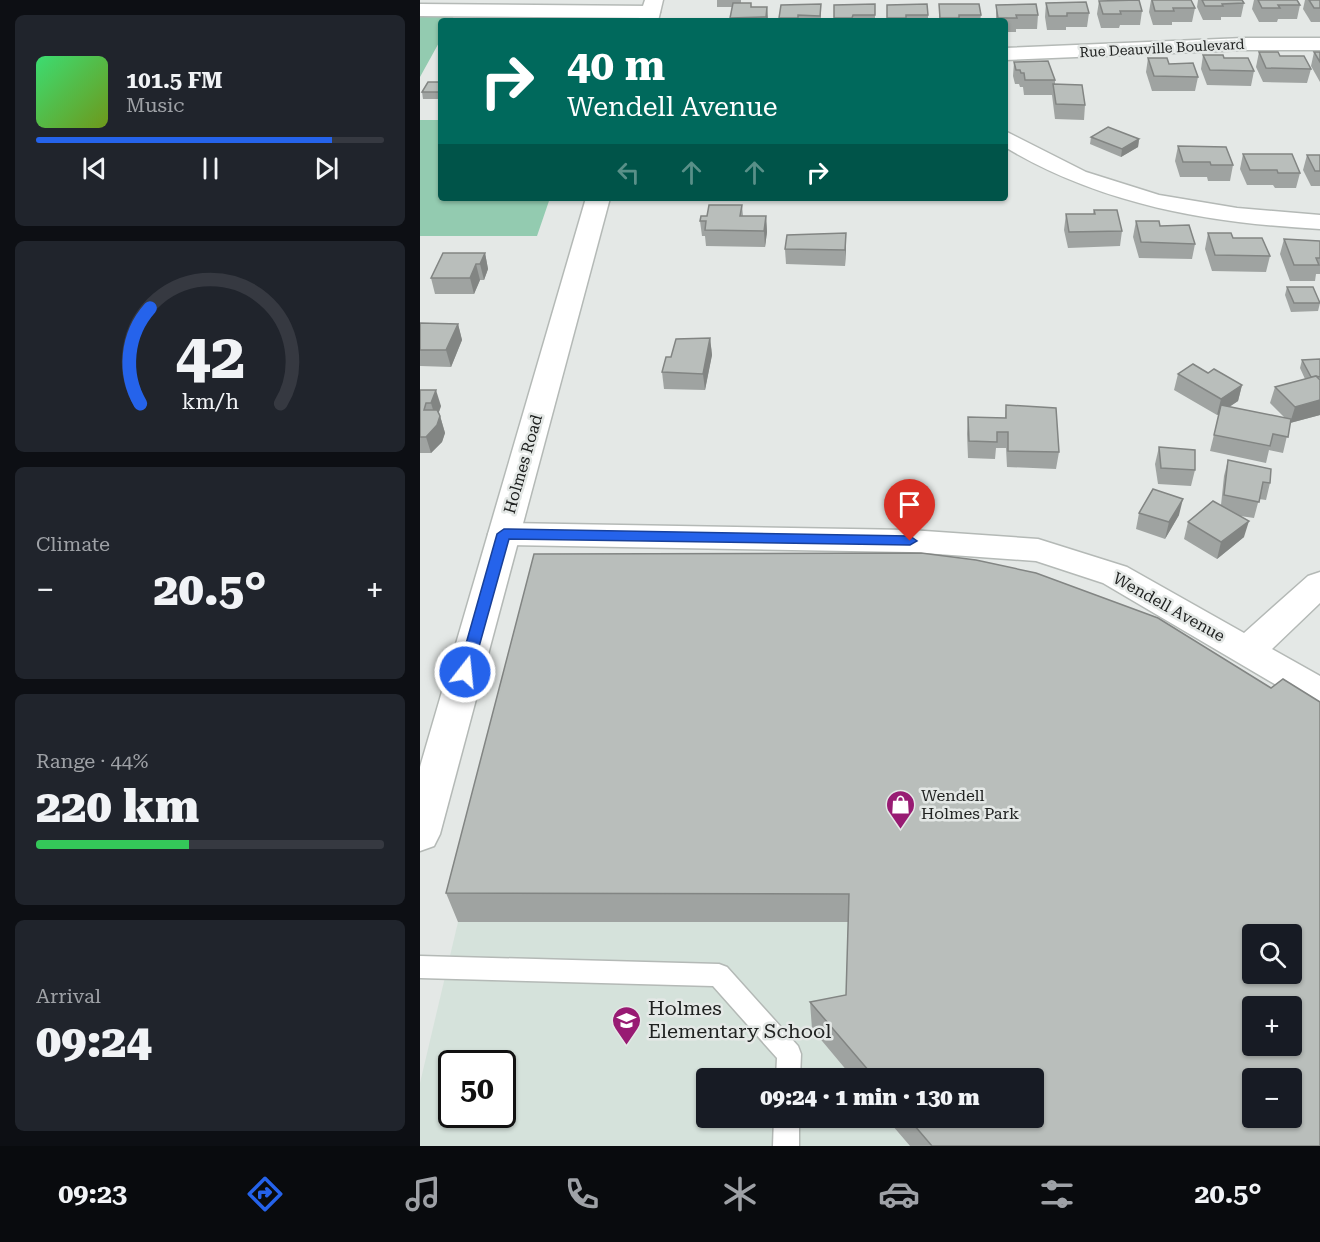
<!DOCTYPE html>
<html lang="en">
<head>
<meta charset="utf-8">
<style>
  body { margin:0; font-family:"Roboto Serif",serif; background:#20242c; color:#f1f3f6; height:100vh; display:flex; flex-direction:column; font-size:22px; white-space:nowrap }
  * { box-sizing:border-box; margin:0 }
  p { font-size:20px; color:#9ea1a6 }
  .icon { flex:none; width:33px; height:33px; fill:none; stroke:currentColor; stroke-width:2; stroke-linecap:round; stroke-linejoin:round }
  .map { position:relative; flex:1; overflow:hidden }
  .drawer { display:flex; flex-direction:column; gap:15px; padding:15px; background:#0d0f14; width:420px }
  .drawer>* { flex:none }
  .hud { position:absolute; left:18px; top:18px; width:570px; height:183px; border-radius:6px; box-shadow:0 2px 4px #0004; background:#00695c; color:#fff; overflow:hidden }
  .fabs { position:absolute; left:822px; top:924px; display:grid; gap:12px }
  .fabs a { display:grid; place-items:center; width:60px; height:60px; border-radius:6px; background:#171b24; box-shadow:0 2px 4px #0004; font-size:30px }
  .speed { position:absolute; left:18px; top:1050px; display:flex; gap:12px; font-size:30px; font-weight:700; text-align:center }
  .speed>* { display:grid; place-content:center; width:78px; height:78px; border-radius:50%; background:#171b24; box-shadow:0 2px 4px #0004; line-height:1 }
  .speed .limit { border:3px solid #111; border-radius:9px; background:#fff; color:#111 }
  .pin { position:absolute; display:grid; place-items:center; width:51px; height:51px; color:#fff; margin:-62px -26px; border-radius:50% 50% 50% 0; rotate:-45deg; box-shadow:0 0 6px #0007 }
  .pin .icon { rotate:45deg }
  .me { position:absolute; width:66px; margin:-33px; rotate:16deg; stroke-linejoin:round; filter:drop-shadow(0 0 4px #0008) }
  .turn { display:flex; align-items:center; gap:21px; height:126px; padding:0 30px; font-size:27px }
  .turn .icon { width:78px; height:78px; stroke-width:2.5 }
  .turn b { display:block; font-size:42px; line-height:51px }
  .lanes { display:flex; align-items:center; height:57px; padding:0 30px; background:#0003; justify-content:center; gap:30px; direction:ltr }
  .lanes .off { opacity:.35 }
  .big { font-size:45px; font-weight:800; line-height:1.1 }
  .drawer .card { flex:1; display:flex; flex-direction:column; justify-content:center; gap:9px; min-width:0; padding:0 21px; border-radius:9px; background:#20242c }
  .drawer .dial { align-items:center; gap:0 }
  .dial svg { height:156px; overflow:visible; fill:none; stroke:#363941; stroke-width:7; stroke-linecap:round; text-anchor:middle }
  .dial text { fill:#f1f3f6; stroke:none }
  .song { display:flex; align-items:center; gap:18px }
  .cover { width:72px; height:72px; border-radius:9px; background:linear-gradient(135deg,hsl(140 70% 55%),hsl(80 70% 35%)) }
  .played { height:6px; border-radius:3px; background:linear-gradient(90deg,#2563eb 85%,#363941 85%) }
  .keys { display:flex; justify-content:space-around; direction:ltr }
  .heat { display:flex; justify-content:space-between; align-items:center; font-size:33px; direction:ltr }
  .charge { height:9px; border-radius:4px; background:linear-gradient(90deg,#34c759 44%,#363941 0) }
  .trip { position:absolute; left:276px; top:1068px; width:348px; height:60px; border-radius:6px; background:#171b24; box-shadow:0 2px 4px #0004; font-weight:800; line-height:60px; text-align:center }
  .tab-bar { display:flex; height:96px; justify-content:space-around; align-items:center; background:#090b0e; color:#9ea1a6 }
  .tab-bar .icon { width:42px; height:42px }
  .tab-bar .active { color:#2563eb }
  .tab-bar b { font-size:27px; color:#f1f3f6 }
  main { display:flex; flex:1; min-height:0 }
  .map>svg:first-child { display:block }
  .built { fill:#d5e2db; fill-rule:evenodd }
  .green { fill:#93cbb0 }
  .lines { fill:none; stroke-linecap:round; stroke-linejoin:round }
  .service-casing { stroke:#b4b9b6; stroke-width:3 }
  .minor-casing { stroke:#b4b9b6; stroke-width:3 }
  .secondary-casing { stroke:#b4b9b6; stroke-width:3 }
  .service { fill:#fff; fill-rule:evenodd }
  .minor { fill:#fff; fill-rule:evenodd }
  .secondary { fill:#fff; fill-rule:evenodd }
  .wall { fill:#9fa3a1 }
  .shaded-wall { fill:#828583 }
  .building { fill:#b9bebb; stroke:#828583; stroke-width:1.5; fill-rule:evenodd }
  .route { fill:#2563eb; stroke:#184099; stroke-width:1.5 }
  .labels { text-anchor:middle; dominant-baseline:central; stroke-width:5; stroke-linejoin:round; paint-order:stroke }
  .far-street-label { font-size:14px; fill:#202221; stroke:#e4e8e6 }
  .street-label { font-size:16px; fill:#202221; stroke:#e4e8e6 }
  .poi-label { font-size:16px; fill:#202221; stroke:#e4e8e6; text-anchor:start }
  .near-poi-label { font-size:20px; fill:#202221; stroke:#e4e8e6; text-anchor:start }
</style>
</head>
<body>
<main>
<section class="drawer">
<div class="card">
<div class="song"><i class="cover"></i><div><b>101.5 FM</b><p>Music</p></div></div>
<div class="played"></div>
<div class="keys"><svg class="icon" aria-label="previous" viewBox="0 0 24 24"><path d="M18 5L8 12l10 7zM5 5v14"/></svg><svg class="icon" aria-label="pause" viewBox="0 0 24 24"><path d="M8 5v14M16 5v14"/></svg><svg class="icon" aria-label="next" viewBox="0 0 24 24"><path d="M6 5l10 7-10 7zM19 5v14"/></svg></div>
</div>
<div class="card dial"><svg viewBox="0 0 100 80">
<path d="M14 69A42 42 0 1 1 86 69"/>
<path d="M14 69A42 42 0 0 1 19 20" stroke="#2563eb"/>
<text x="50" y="56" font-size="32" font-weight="700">42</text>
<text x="50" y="72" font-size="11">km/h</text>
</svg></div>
<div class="card"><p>Climate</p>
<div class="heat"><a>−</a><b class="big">20.5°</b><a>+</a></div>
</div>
<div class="card"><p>Range · 44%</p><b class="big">220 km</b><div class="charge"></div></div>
<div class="card"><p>Arrival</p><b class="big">09:24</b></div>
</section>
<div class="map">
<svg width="900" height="1146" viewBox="0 0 900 1146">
  <rect width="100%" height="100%" fill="#e4e8e6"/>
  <path class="built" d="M 38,922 L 430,922 L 427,1022 L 392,1029 L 433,1078 L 286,1078 L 286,1118 L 466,1118 L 490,1146 L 0,1146 L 0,1083 ZM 32,1064 L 82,1064 L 82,1114 L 32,1114 Z"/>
  <g class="green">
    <polygon points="0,16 34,16 31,21 21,21 21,39 0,77"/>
    <polygon points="0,120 21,120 21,198 130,198 117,236 0,236"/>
  </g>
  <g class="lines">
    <defs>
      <g id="service">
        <polygon points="0,956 299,964 307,967 378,1046 381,1054 380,1078 356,1078 357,1058 293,986 0,978"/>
        <polygon points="354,1118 379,1118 379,1146 353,1146"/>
      </g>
      <g id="minor">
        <polygon points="0,4 230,6 237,8 240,12 237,16 230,18 0,16"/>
        <polygon points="824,38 900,38 900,50 824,50 585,60 585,48"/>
        <path d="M 585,131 L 666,172 L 739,195 L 817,208 L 900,215 L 900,229 C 789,223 682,205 585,147 Z"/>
        <polygon points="84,523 490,530 618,539 707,567 824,633 888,576 900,572 900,603 852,649 900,676 900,707 887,703 683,583 616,561 490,552 84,545 73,542 68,534 73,526"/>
      </g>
      <g id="secondary">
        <polygon points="225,0 243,0 238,21 218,21"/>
        <polygon points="166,198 190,198 20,834 14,846 0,851 0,767"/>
      </g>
    </defs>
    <use href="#service" class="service-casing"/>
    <use href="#minor" class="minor-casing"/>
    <use href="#secondary" class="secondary-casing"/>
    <use href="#service" class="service"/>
    <use href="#minor" class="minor"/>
    <use href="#secondary" class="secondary"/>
  </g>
  <g class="wall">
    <polygon points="297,0 321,0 321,3 331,7 347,7 348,21 310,21 312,7 297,7"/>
    <polygon points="731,0 771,0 775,8 772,22 752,22 752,25 733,25 729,12"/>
    <polygon points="778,0 822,0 824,3 821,17 801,17 801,20 783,20 777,7"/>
    <polygon points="834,0 877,0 880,5 877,19 858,19 857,22 839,22 832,9"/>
    <polygon points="885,0 900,0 900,22 891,22 883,9"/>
    <polygon points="679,1 722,11 720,25 700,25 699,28 681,28 677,14"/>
    <polygon points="626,3 669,13 667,27 646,27 646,30 627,30 625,17"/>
    <polygon points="401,4 401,21 360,21 359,18"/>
    <polygon points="455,4 455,21 414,21 414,5"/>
    <polygon points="519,4 561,15 560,21 519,21"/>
    <polygon points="467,5 508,15 508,21 467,21"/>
    <polygon points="576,5 618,15 617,29 596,29 596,32 585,32 585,21 576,21"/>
    <polygon points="839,52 860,56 891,69 887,83 843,82 836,67"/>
    <polygon points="894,52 900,52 900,82 891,66"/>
    <polygon points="783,55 804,58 834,71 831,86 787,85 781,69"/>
    <polygon points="728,58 749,64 778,77 775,91 732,91 726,72"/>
    <polygon points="594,62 635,80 635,84 665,105 664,120 635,119 632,95 604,95 603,87 600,87 599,84 595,84 593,76"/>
    <polygon points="21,82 21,99 3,99 2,92"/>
    <polygon points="671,137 719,139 718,147 701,157 670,144"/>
    <polygon points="758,146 813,165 810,181 788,181 787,177 760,177 755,161"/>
    <polygon points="823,154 880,173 876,188 855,188 853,185 827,185 820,169"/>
    <polygon points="887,155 900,155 900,186 891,186 883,170"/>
    <rect x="276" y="198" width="29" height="1"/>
    <polygon points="322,205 323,216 346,216 347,232 345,247 286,246 285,236 282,236 280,221 287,216"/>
    <polygon points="674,210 702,231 700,246 648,248 644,230 646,214 673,214"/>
    <polygon points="716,221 740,226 775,244 772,259 719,258 713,237"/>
    <polygon points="426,233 425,266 366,264 365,249"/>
    <polygon points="788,233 813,238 850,256 846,272 792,271 785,249"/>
    <polygon points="864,239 900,241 900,274 896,274 895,281 870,281 860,254"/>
    <polygon points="65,253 68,269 64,280 60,280 54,294 15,294 11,278"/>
    <polygon points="867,287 900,303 898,311 871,312 865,295"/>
    <polygon points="0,323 38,324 42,340 31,367 0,366"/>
    <polygon points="290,338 292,355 285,390 244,389 242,372 251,357"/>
    <polygon points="900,359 900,415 870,423 863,453 849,450 846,463 790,451 799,414 797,415 754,390 758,374 788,373 822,385 818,401 809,407 865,418 850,403 855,387 885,379 880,368 882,360"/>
    <polygon points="0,390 21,406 19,412 25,433 22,442 11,453 0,453"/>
    <polygon points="586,405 639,452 636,469 587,467 586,448 576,448 575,459 548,458 547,434 548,417 585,418"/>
    <polygon points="739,447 775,470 771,486 738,484 735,464"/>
    <polygon points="808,460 850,483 846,500 839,499 834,518 820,516 824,537 797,559 764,539 768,522 801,505 804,476"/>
    <polygon points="719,513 759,515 745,539 716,529"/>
    <polygon points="114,554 900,1146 490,1146 466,1118 614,1118 614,1078 433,1078 392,1029 390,1002 426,995 428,922 38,922 26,893"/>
  </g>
  <g class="shaded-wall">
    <polygon points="347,7 348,21 346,21 346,17"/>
    <polygon points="719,139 718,147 701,157 702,149"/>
    <polygon points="346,216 347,232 345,247 344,231"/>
    <polygon points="426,233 426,249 425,266 425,250"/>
    <polygon points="65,253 68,269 64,280 60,264"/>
    <polygon points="56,264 60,280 54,294 50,278"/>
    <polygon points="38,324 42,340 31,367 26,350"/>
    <polygon points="290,338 292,355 285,390 283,374"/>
    <polygon points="822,385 818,401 797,415 801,399"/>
    <polygon points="16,390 21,406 16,420 11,403"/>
    <polygon points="900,400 900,415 870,423 875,407"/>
    <polygon points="20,416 25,433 22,442 11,453 6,437"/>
    <polygon points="763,499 759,515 745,539 749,522"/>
    <polygon points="829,521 824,537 797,559 801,542"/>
  </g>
  <g class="building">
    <polygon points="719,0 722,11 700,11 701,14 683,14 679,1"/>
    <polygon points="732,0 771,0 775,8 753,8 754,11 735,11"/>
    <polygon points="782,0 822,0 824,3 802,4 803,6 785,6"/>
    <polygon points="838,0 877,0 880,5 858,5 860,8 842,8"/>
    <polygon points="889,0 900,0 900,8 894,8"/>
    <polygon points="666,2 669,13 647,13 647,16 629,16 626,3"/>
    <polygon points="313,3 331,3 331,7 347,7 346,17 310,18"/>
    <polygon points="401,4 400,16 378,15 378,18 359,18 361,5"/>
    <polygon points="455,4 455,15 433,15 432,18 414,18 414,5"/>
    <polygon points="507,4 508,15 486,15 486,18 467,18 467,5"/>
    <polygon points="519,4 559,4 561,15 539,15 539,18 520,18"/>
    <polygon points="616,4 618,15 596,15 597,18 578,18 576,5"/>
    <polygon points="839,52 858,52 860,56 884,56 891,69 846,68"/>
    <polygon points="894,52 900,52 900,62"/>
    <polygon points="783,55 803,55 804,58 828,58 834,71 790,70"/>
    <polygon points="728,58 747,58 749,64 773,63 778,77 734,76"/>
    <polygon points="628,61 635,80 605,80 604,73 601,73 600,70 596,70 594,62"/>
    <polygon points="8,82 21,82 21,92 2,92"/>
    <polygon points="633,84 662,85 665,105 636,104"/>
    <polygon points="688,127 719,139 702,149 671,137"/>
    <polygon points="758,146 806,147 813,165 791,165 790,162 763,162"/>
    <polygon points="823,154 872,154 880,173 858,173 857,170 830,170"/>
    <polygon points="887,155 900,155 900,171 895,171"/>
    <polygon points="289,205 322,205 320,216 346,216 344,231 285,230 286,221 280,221 281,216 287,216"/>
    <polygon points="674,210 697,210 702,231 649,232 646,214 675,214"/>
    <polygon points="716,221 739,221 740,226 769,225 775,244 721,242"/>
    <polygon points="426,233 425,250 365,249 367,235"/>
    <polygon points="788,233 811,233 813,238 842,238 850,256 795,255"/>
    <polygon points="864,239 900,241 900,258 896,258 899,265 874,265"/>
    <polygon points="23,253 65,253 60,264 56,264 50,278 11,278"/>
    <polygon points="867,287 893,287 900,303 874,303"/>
    <polygon points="0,323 38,324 26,350 0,350"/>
    <polygon points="290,338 283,374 242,372 246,357 251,357 256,339"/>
    <polygon points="900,359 900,377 896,376 891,377 882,360"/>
    <polygon points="773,364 788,373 794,369 822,385 801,399 758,374"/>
    <polygon points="896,376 900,380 900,400 875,407 855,387"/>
    <polygon points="0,390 16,390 11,403 6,403 4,410 17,410 20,416 17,425 6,437 0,437"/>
    <polygon points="586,405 636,408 639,452 588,451 588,432 577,432 577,442 549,441 548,417 586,418"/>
    <polygon points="801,405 871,419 868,437 853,434 850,446 794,435"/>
    <polygon points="739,447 775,450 775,470 741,468"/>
    <polygon points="808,460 851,469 850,483 843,482 839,502 804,495"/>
    <polygon points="733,489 763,499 749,522 719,513"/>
    <polygon points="793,501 829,521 801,542 768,522"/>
    <path d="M 501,553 L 556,560 L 616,573 L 738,618 L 851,688 L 863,679 L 900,702 L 900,1146 L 512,1146 L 488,1118 L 614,1118 L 614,1078 L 455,1078 L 390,1002 L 426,995 L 429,894 L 26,893 L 114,554 ZM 832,934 L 872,934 L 872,974 L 832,974 ZM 832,1006 L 872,1006 L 872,1046 L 832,1046 ZM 832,1078 L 872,1078 L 872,1118 L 832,1118 Z"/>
  </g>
  <polygon class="route" points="84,529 490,536 497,541 490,545 89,539 52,672 50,676 40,676 38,672 77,534"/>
  <defs>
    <symbol id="shop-pin" viewBox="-11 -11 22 30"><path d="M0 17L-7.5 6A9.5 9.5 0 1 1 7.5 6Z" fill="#981b73" stroke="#e4e8e6"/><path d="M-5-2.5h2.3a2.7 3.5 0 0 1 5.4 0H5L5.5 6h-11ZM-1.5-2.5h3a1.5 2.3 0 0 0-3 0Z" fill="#fff"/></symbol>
    <symbol id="school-pin" viewBox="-11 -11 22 30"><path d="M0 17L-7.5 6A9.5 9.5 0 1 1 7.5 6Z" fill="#981b73" stroke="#e4e8e6"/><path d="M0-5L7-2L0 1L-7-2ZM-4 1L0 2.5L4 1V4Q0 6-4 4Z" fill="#fff"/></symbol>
  </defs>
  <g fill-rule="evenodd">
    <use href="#shop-pin" x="464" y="788" width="33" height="45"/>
    <use href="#school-pin" x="190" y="1004" width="33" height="45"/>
  </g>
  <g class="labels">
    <g class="far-street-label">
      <text transform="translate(742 48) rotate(-3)">Rue Deauville Boulevard</text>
    </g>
    <g class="street-label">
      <text transform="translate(103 464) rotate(-74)">Holmes Road</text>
      <text transform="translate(749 607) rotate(29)">Wendell Avenue</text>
    </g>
    <g class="poi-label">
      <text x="501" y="795">Wendell<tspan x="501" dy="18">Holmes Park</tspan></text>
    </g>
    <g class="near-poi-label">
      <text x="228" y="1008">Holmes<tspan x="228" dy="23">Elementary School</tspan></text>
    </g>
  </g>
</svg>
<div class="fabs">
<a><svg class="icon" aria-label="search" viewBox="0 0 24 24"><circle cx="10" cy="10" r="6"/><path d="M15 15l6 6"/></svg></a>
<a>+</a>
<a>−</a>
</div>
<div class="speed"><div class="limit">50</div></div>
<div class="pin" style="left:490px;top:541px;background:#d93025"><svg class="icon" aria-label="arrive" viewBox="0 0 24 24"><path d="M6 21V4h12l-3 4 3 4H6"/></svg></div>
<svg class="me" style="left:45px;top:672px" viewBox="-20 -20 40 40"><circle r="17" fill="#2563eb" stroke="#fff" stroke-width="3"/><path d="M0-11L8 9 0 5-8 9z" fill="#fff"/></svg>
<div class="trip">09:24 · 1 min · 130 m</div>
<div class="hud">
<div class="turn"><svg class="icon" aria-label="right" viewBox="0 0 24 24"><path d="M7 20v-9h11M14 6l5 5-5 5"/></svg><div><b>40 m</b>Wendell Avenue</div></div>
<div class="lanes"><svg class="icon off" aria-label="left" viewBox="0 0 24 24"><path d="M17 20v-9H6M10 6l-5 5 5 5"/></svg><svg class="icon off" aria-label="ahead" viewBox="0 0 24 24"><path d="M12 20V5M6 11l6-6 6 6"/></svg><svg class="icon off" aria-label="ahead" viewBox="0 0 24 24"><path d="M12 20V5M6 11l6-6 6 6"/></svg><svg class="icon" aria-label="right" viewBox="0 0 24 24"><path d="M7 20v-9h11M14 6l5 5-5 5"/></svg></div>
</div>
</div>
</main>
<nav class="tab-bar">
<b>09:23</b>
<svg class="icon active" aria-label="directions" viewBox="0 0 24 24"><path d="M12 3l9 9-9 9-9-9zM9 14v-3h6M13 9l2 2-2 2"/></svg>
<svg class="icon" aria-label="music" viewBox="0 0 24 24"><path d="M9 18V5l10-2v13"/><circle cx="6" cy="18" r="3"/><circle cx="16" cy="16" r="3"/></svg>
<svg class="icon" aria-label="phone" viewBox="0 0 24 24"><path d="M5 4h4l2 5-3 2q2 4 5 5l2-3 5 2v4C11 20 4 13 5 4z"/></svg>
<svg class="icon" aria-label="climate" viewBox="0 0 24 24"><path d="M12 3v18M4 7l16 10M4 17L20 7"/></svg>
<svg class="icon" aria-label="car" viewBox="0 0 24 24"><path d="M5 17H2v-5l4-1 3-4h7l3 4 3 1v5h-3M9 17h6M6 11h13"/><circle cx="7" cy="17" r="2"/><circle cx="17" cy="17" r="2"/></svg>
<svg class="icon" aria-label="filters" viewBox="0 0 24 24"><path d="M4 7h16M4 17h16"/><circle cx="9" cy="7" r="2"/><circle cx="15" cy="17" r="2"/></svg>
<b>20.5°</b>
</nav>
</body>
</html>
